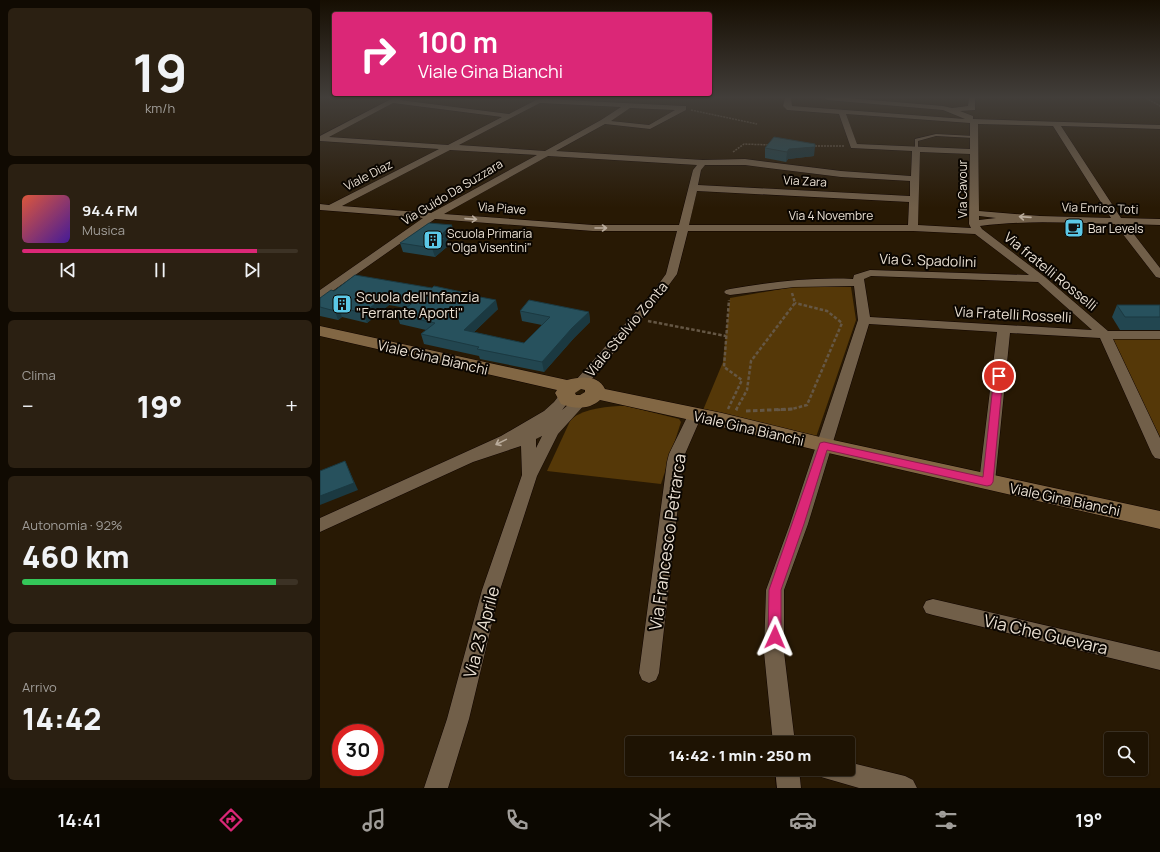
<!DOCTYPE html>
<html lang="it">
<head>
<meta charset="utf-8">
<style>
  body { margin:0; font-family:Manrope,sans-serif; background:#2b2012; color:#f1f3f6; height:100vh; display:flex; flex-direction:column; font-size:15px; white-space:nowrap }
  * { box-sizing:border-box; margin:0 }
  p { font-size:13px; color:#a19e9a }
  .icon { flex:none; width:22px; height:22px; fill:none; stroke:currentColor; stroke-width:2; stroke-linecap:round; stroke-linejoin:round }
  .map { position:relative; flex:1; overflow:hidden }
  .panel { display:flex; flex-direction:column; gap:8px; padding:8px; background:#100a02; width:320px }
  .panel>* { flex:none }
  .top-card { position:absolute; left:12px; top:12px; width:380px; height:84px; border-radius:4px; box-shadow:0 1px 3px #0004,0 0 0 1px #3c3225; background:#db2777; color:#fff; overflow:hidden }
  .controls { position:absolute; left:784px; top:732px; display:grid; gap:8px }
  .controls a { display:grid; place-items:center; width:44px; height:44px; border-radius:4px; background:#1e1303; box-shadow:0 1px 3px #0004,0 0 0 1px #3c3225; font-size:20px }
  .speed { position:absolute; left:12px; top:724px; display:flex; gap:8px; font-size:20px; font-weight:700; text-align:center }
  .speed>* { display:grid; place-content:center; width:52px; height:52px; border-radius:50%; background:#1e1303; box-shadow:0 1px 3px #0004,0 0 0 1px #3c3225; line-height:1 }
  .speed .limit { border:6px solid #d22; background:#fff; color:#111 }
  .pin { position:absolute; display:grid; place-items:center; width:34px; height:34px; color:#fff; margin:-17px; border:2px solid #fff; border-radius:50%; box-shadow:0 1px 4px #0007 }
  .me { position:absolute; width:44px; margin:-22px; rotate:1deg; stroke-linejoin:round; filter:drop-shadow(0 0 3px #0008) }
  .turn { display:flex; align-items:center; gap:14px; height:84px; padding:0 20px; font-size:18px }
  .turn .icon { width:52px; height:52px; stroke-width:2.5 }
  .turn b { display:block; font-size:28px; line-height:34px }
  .big { font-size:30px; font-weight:800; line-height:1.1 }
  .panel .widget { flex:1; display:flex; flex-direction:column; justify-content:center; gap:6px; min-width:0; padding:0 14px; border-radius:6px; background:#2b2012 }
  .panel .dial { align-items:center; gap:0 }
  .dial b { font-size:52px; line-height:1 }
  .song { display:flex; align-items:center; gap:12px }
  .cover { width:48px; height:48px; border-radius:6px; background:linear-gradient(135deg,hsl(10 70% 55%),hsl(260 70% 35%)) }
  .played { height:4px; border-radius:2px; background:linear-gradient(90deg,#db2777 85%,#3c3225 85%) }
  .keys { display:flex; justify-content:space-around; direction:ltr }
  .heat { display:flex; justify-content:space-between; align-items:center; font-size:22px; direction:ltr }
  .charge { height:6px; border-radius:3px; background:linear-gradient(90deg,#34c759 92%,#3c3225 0) }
  .trip { position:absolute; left:305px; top:736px; width:230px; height:40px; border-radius:4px; background:#1e1303; box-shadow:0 1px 3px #0004,0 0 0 1px #3c3225; font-weight:800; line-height:40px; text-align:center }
  .tabs { display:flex; height:64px; justify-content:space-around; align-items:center; background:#0c0801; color:#a19e9a }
  .tabs .icon { width:28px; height:28px }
  .tabs .on { color:#db2777 }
  .tabs b { font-size:18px; color:#f1f3f6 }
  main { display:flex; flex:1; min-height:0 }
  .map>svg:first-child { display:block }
  .green { fill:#553808 }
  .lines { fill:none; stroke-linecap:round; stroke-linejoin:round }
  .lane-casing { stroke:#100400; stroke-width:1 }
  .street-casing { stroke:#100400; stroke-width:1 }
  .secondary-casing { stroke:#100400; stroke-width:1 }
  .path-far2 { stroke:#655745; stroke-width:1.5; stroke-dasharray:2 1; stroke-linecap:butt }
  .path-far1 { stroke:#655745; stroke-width:2.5; stroke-dasharray:3.5 2; stroke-linecap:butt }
  .path { stroke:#655745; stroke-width:3; stroke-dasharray:4.5 2.5; stroke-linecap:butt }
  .lane { fill:#715f49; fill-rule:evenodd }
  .street { fill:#715f49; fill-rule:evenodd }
  .secondary { fill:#826744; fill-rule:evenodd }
  .wall { fill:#224650 }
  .shaded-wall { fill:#1b3941 }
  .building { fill:#27515d; stroke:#1b3941 }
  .oneway { stroke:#baac9c }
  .route { fill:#db2777; stroke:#8e194d }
  .labels { text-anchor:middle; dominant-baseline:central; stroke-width:4; stroke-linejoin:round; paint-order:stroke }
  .far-street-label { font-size:12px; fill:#eae0d3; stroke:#0b0601 }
  .far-poi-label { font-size:12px; fill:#eae0d3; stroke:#0b0601; text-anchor:start }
  .street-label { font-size:14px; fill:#eae0d3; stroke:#0b0601 }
  .poi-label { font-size:14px; fill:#eae0d3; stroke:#0b0601; text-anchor:start }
  .near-street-label { font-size:17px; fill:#eae0d3; stroke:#0b0601 }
</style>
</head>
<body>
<main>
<section class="panel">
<div class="widget dial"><b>19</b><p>km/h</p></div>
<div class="widget">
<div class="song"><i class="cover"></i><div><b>94.4 FM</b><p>Musica</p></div></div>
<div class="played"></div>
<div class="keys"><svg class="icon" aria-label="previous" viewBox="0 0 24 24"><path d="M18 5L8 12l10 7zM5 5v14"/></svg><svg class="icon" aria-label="pause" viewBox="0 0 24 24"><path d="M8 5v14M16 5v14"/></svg><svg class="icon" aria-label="next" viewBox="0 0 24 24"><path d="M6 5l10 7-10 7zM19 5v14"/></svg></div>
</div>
<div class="widget"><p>Clima</p>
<div class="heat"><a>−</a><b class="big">19°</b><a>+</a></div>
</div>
<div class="widget"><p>Autonomia · 92%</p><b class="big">460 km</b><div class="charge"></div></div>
<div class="widget"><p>Arrivo</p><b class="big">14:42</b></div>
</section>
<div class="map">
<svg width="840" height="788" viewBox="0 0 840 788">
  <rect width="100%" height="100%" fill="#281904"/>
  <g class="green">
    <polygon points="473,287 531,287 536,320 494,443 381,415 403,362 410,298"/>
    <polygon points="790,338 840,339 840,437"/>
    <path d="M 306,406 L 359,419 L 361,422 L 341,484 L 227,471 L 251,419 C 266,408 288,406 306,406 Z"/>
  </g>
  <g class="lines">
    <defs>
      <polygon id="lane" points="616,134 654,136 656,137 654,138 616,136 598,141 598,149 595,150 595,139"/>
      <g id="street">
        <path d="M 73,98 L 81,98 L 80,100 L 189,114 L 216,100 L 228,98 L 227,99 L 363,106 L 366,106 L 366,110 L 330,129 L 285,124 L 236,151 L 383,160 L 425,159 L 521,171 L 591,176 L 592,151 L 531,148 L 519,114 L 467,110 L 463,106 L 465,98 L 471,98 L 472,106 L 645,119 L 623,110 L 507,100 L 504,98 L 528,98 L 623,106 L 632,108 L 648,106 L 649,98 L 655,98 L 655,110 L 640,111 L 653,116 L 653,119 L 840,125 L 840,129 L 741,126 L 801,218 L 840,219 L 840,225 L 806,224 L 840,268 L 840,278 L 836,277 L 795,224 C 750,223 705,220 660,226 L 662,229 L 725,277 L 788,331 L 840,331 L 840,339 L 793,339 L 840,438 L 840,459 L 835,458 L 832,454 L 780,338 L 690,333 L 675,482 L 673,486 L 667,488 L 661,486 L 659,482 L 677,332 L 549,324 L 488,524 L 464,590 L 464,652 L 475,743 L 453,743 L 444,652 L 446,590 L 470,524 L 538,320 L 534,286 L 474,287 L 410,295 L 406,294 L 404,292 L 406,290 L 410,289 C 451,282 491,277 533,279 L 534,275 L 550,270 L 709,275 L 655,234 L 593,231 L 368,231 L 357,274 L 340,297 L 266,386 L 261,387 L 256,386 L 254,383 L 256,380 L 332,293 L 346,274 L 357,231 L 273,231 L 115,219 L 4,297 L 0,298 L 0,290 L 103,218 L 0,210 L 0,204 L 9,205 L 119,149 L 0,141 L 0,136 ZM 73,103 L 182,117 L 128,145 L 9,137 ZM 220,103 L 301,107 L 281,120 L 225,151 L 139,145 ZM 310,108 L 355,110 L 329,125 L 291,121 ZM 526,114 L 650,123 L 650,149 L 537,144 ZM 658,124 L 733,126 L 791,218 L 720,216 L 659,211 ZM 130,150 L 217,155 L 111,213 L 22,206 ZM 600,152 L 650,154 L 649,224 L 651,228 L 598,225 ZM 228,156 L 377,165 L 373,170 L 359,225 L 273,225 L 124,214 ZM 385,165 L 425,165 L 521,177 L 590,181 L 590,196 L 378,185 L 381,170 ZM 377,191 L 589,202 L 588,225 L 369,225 ZM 659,216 L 676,218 L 659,220 ZM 551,276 L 718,282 L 772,330 L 550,317 L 544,279 Z"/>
        <path d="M 246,392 L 251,393 L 253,396 L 242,410 C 250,404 255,396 265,399 L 267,402 L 238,434 L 217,476 L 180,590 L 149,719 L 128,788 L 104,788 L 127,719 L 162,590 L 202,475 L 201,446 L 153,462 L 0,532 L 0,518 L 181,436 L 224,411 L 234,402 L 241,393 ZM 222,436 L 216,448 L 216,439 Z"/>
        <polygon points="375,410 380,412 382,415 365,454 363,462 339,673 336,680 329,683 322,680 319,673 347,462 349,454 368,415 370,412"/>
        <polygon points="613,599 840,652 840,670 613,615 606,613 603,607 606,601"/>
        <polygon points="528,762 585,776 593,780 597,788 539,788 501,777 497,769 528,769"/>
        <polygon points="455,769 479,769 481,788 457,788"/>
      </g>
      <path id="secondary" d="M 0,326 L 247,380 C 260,377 278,374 285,389 L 402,413 L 504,438 L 840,511 L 840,529 L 504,452 L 402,427 L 280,400 C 269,410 254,409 241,404 L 235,393 L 237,390 L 0,336 ZM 261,389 L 265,390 L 265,392 L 260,395 L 256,395 L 255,393 Z"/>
    </defs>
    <use href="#lane" class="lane-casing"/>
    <use href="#street" class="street-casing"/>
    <use href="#secondary" class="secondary-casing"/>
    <g class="path-far2">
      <polyline points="826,98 840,106"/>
      <polyline points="371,110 437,124"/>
      <polyline points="492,146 525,146"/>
      <polyline points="413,152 424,144 451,145"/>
    </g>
    <g class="path-far1">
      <polyline points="328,321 406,336"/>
      <polyline points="408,409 422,380 404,367 409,300"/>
      <polyline points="416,410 427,390 431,361 475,303 472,293"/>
      <polyline points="457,410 472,409 487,405 522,323 507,311 475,303"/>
    </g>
    <g class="path">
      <polyline points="416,410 417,409"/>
      <polyline points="426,411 473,409"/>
    </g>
    <use href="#lane" class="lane"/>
    <use href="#street" class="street"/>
    <use href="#secondary" class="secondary"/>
  </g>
  <g class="wall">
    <polygon points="454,137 494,156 468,159 466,162 445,158 445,148"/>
    <polygon points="134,234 126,241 128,246 115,257 83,252 80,243"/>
    <polygon points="14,291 146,295 178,309 154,332 204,343 222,325 202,321 200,311 269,312 270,322 254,338 224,372 160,359 159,356 104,344 101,334 106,330 80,324 77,315 86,308 69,305 47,323 22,317 18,320 0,316 0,298"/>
    <polygon points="797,305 840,305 840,330 800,330 792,317"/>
  </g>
  <g class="shaded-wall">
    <polygon points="495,147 494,156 468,159 466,162 467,152 469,149"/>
    <polygon points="132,225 134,234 126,241 128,246 115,257 112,248 119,237"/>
    <polygon points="66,296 69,305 47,323 43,313"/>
    <polygon points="176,300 178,309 147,339 144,330"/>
    <polygon points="18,307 22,317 18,320 15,311"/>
    <polygon points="269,312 270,322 254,338 224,372 222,362 252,328"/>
    <polygon points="25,461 38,490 0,505 0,496"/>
  </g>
  <g class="building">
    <polygon points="454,137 495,144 495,147 469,149 467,152 445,148"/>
    <polygon points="109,223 132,225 119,237 125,238 112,248 80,243"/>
    <polygon points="35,275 112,288 114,286 146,293 144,294 176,300 144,330 204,343 230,317 200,311 209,300 269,312 252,328 222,362 157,349 159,347 101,334 115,323 77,315 95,301 66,296 43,313 18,307 15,311 0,307 0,298 11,290 14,291"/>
    <polygon points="797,305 840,305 840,317 805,317"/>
    <polygon points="25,461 34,483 0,496 0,471"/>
  </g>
  <defs><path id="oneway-shaft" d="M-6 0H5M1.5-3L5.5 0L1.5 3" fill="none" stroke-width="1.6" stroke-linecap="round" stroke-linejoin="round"/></defs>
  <g class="oneway">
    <use href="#oneway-shaft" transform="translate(705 217) rotate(-176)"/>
    <use href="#oneway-shaft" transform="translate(151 219) rotate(4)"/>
    <use href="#oneway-shaft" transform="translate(281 228)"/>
    <use href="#oneway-shaft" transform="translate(181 442) rotate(154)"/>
  </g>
  <linearGradient id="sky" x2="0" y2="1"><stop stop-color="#160e02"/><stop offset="0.47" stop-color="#423e3a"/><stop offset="1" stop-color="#423e3a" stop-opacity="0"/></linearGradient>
  <rect width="840" height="208" fill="url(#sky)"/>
  <polygon class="route" points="679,373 683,376 673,482 671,485 667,486 507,450 484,524 461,590 461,637 459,641 455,642 450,641 448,637 449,590 500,443 504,442 663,477 674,376"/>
  <defs>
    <symbol id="cafe-square" viewBox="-11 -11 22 22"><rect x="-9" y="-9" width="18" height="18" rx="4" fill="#5bc8e7" stroke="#0b0601"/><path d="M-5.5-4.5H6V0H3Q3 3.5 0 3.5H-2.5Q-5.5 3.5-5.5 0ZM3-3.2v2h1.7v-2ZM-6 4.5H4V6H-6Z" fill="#111"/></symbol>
    <symbol id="building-square" viewBox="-11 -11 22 22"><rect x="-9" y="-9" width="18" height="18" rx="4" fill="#5bc8e7" stroke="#0b0601"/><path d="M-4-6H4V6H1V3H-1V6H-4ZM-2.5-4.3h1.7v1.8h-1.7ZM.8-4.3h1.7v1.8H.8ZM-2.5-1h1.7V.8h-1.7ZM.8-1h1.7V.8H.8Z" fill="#111"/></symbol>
  </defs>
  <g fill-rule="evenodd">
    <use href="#cafe-square" x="743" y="217" width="22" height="22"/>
    <use href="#building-square" x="102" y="229" width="22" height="22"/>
    <use href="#building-square" x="11" y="293" width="22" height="22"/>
  </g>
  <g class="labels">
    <g class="far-street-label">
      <text transform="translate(48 175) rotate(-27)">Viale Diaz</text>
      <text transform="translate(485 181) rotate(3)">Via Zara</text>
      <text transform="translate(642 189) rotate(-90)">Via Cavour</text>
      <text transform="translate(132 192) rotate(-31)">Via Guido Da Suzzara</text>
      <text transform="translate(182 208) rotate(4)">Via Piave</text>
      <text transform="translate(780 208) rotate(2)">Via Enrico Toti</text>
      <text x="511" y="215">Via 4 Novembre</text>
    </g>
    <g class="far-poi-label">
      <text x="768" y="228">Bar Levels</text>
      <text x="127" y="233">Scuola Primaria<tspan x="127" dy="14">"Olga Visentini"</tspan></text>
    </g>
    <g class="street-label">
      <text transform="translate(608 260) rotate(2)">Via G. Spadolini</text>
      <text transform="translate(731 271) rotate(39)">Via fratelli Rosselli</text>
      <text transform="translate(693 314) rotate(3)">Via Fratelli Rosselli</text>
      <text transform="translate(306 329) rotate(-50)">Viale Stelvio Zonta</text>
      <text transform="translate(113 357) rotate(13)">Viale Gina Bianchi</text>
      <text transform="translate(429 428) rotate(13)">Viale Gina Bianchi</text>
      <text transform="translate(745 499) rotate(12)">Viale Gina Bianchi</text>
    </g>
    <g class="poi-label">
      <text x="36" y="296">Scuola dell'Infanzia<tspan x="36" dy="16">"Ferrante Aporti"</tspan></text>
    </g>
    <g class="near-street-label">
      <text transform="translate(347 542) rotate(-82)">Via Francesco Petrarca</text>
      <text transform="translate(161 632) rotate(-75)">Via 23 Aprile</text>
      <text transform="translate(726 634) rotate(13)">Via Che Guevara</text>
    </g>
  </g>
</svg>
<div class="controls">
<a><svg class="icon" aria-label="search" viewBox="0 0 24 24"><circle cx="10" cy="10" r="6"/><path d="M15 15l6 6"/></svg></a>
</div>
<div class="speed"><div class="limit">30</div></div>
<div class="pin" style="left:679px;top:376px;background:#d93025"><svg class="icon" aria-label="arrive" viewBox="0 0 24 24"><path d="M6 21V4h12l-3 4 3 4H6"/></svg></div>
<svg class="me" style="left:455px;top:637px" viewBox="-20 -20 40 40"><path d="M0-17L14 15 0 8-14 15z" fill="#db2777" stroke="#fff" stroke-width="4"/></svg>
<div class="trip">14:42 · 1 min · 250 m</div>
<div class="top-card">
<div class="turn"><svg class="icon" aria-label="right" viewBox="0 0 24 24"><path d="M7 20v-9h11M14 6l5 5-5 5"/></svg><div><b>100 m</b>Viale Gina Bianchi</div></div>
</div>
</div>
</main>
<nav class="tabs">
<b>14:41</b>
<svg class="icon on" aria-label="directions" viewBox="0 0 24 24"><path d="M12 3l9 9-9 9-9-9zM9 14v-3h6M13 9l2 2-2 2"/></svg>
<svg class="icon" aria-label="music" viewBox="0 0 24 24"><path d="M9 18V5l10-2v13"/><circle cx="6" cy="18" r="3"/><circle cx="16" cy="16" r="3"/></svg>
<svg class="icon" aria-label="phone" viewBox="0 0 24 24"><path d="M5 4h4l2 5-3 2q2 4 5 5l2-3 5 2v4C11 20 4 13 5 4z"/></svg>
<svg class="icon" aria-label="climate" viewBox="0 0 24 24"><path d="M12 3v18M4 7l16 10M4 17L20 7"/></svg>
<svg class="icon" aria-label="car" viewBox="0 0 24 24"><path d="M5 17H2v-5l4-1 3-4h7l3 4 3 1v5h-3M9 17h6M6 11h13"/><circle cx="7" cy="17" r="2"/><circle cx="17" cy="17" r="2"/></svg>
<svg class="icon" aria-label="filters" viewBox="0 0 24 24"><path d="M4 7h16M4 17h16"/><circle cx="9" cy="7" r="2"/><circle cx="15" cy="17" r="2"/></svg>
<b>19°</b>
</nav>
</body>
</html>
